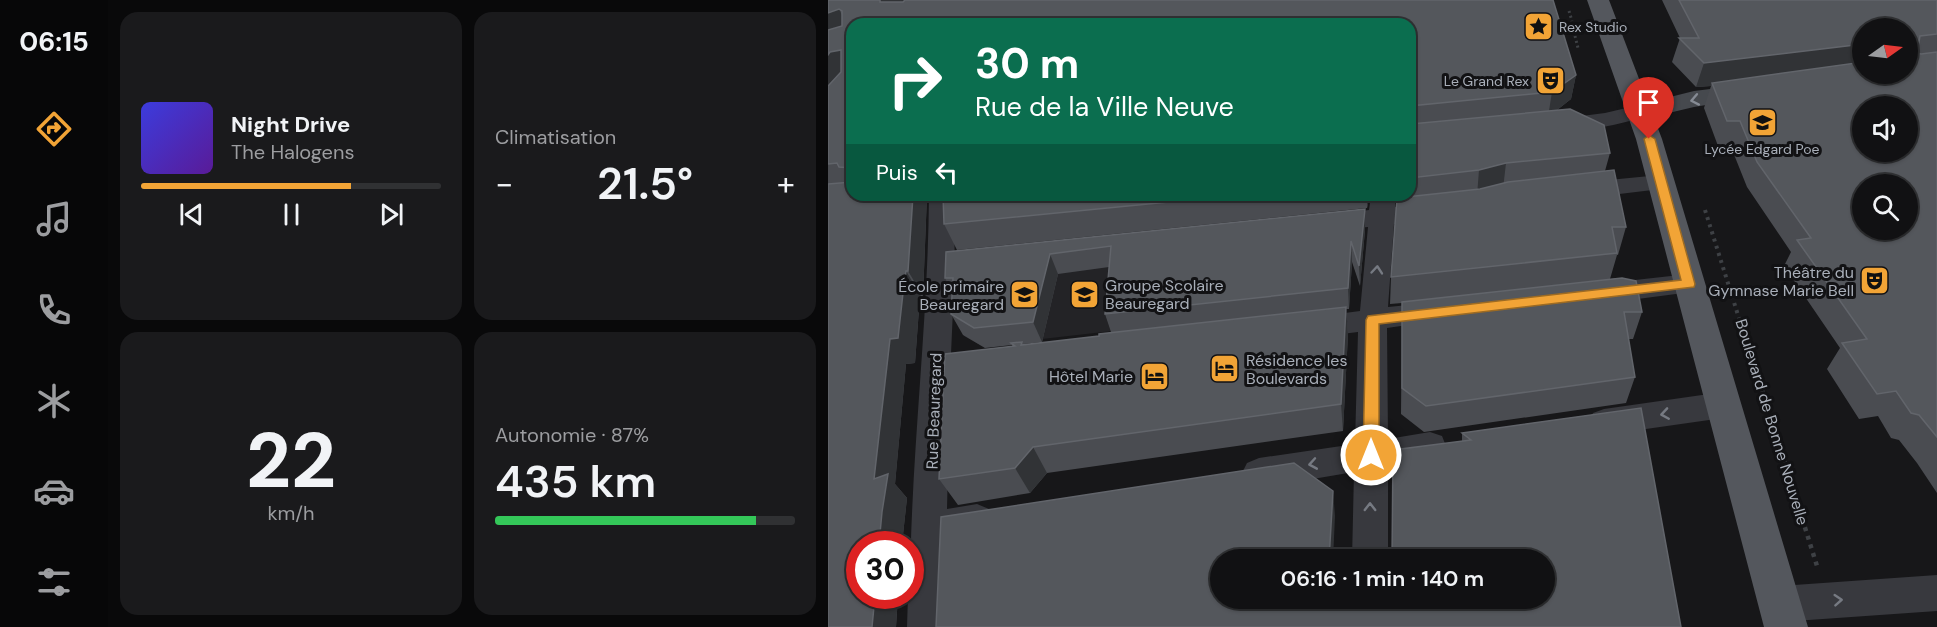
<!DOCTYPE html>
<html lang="fr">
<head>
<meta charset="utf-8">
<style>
  body { margin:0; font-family:"DM Sans",sans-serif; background:#1a1a1c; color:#f1f3f6; height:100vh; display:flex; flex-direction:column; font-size:22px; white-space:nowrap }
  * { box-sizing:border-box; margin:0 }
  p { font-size:20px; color:#9c9da0 }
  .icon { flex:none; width:33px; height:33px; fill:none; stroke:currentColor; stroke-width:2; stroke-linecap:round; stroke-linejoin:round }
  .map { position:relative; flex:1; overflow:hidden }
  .side { display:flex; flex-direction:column; gap:12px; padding:12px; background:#09090a; width:720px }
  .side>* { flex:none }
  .hud { position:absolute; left:18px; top:18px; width:570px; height:183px; border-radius:18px; box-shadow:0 2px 4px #0004,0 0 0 2px #303133; background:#0b6e4f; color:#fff; overflow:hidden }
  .needle { width:39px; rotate:76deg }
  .controls { position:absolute; left:1024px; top:18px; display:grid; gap:12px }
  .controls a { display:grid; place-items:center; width:66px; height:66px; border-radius:50%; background:#111113; box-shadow:0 2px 4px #0004,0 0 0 2px #303133; font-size:30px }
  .speed { position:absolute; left:18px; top:531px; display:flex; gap:12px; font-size:30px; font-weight:700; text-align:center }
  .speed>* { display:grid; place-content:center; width:78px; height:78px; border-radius:50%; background:#111113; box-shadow:0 2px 4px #0004,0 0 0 2px #303133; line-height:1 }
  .speed .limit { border:9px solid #d22; background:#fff; color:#111 }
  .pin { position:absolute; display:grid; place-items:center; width:51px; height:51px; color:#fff; margin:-62px -26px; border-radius:50% 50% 50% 0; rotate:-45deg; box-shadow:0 0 6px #0007 }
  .pin .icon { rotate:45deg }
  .me { position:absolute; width:66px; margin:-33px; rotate:0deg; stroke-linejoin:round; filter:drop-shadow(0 0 4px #0008) }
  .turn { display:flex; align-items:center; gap:21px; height:126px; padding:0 30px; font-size:27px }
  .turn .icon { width:78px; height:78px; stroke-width:2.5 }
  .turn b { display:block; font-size:42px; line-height:51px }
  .then { display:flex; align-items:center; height:57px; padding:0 30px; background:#0003; gap:12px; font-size:22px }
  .big { font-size:45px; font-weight:600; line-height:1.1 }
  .side .card { flex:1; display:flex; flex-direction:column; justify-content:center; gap:9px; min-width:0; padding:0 21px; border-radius:18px; background:#1a1a1c }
  .side .dial { align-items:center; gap:0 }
  .dial b { font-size:78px; line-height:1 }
  .song { display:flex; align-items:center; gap:18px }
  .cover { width:72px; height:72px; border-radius:9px; background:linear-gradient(135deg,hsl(240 70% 55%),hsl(270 70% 35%)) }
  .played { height:6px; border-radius:3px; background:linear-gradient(90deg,#f2a436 70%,#303133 70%) }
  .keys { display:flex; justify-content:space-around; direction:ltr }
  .heat { display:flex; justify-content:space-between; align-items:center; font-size:33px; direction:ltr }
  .charge { height:9px; border-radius:4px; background:linear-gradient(90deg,#34c759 87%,#303133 0) }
  .side .tiles { flex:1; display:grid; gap:12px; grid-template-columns:repeat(2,1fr) }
  .trip { position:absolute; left:382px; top:549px; width:345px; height:60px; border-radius:30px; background:#111113; box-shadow:0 2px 4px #0004,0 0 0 2px #303133; font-weight:600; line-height:60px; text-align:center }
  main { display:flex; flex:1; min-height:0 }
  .dock { display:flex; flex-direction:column; width:108px; justify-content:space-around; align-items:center; background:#070708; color:#9c9da0 }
  .dock .icon { width:42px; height:42px }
  .dock .selected { color:#f2a436 }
  .dock b { font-size:27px; color:#f1f3f6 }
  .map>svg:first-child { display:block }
  .built { fill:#232326 }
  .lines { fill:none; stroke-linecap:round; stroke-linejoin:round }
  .path-far2 { stroke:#3e4145; stroke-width:3; stroke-dasharray:2 3; stroke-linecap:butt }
  .path-far1 { stroke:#3e4145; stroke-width:4; stroke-dasharray:3 4.5; stroke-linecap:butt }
  .path { stroke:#3e4145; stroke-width:4.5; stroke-dasharray:4 5; stroke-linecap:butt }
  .street { fill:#38393e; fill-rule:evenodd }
  .secondary { fill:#46494e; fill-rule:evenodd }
  .primary { fill:#54575d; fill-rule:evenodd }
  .wall { fill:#4a4c51; fill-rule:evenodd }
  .shaded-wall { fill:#313336 }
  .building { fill:#54575c; stroke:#62656b; stroke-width:1.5; fill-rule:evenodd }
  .oneway { stroke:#868b94 }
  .oneway2 { stroke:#767a82 }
  .route { fill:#f2a436; stroke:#9d6b23; stroke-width:1.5 }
  .labels { text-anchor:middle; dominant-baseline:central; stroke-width:6; stroke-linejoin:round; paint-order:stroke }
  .far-poi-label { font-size:14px; fill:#a9afb9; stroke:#121214; text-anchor:start }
  .poi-label { font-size:16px; fill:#a9afb9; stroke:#121214; text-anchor:end }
  .street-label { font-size:16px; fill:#a9afb9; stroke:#121214 }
</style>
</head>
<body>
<main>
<nav class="dock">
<b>06:15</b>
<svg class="icon selected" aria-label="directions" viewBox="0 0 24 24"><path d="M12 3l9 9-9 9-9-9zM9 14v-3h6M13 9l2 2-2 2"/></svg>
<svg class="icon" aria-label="music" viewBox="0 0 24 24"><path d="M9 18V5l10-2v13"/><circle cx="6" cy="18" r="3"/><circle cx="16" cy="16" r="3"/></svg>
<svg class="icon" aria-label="phone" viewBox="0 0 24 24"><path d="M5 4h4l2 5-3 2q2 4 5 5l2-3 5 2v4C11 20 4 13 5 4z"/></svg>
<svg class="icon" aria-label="climate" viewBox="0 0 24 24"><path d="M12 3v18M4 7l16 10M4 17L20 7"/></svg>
<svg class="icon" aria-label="car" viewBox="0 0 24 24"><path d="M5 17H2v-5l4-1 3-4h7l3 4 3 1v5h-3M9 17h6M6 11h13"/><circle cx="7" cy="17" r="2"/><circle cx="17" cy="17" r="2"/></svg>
<svg class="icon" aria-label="filters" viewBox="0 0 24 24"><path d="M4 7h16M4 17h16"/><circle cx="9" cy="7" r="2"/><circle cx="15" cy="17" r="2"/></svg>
</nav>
<section class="side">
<div class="tiles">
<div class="card">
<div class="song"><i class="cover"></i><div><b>Night Drive</b><p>The Halogens</p></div></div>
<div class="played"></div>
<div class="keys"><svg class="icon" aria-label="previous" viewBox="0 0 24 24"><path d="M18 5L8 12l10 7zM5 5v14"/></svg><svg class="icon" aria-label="pause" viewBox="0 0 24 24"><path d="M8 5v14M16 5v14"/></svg><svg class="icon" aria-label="next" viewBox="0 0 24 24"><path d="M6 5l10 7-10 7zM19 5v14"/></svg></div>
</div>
<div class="card"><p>Climatisation</p>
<div class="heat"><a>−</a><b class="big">21.5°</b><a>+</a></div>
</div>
<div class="card dial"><b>22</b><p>km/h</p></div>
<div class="card"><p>Autonomie · 87%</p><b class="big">435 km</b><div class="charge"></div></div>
</div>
</section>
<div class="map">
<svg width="1109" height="627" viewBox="0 0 1109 627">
  <rect width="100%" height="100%" fill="#171719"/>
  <polygon class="built" points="371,246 284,331 154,346 136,336 137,284"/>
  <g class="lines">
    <g class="path-far2">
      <polyline points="741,11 744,21"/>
      <polyline points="747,36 750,48"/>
    </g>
    <polyline class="path-far1" points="877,210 926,366"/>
    <polyline class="path" points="926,364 989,566"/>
    <g class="street">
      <path d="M 811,105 L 819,107 L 822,112 L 819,117 C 792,123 749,136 722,130 L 719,125 L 722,120 L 777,113 Z"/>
      <polygon points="832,175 841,178 844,183 841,188 750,199 741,196 738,191 741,186 750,183"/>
      <path d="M 101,195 L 125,195 L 127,263 L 123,354 L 155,350 L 166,354 L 170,362 L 166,370 L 122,377 L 119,509 L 149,504 L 161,509 L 167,520 L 161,531 L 119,541 L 117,627 L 79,627 L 80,596 L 82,596 C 82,462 100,329 101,195 Z"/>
      <polygon points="543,195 567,195 567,207 607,203 616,205 620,211 616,217 566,224 560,307 611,302 621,305 625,312 621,319 559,328 560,439 602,432 614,436 618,446 614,456 560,467 560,560 524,560 526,472 431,488 419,483 414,473 419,463 431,458 527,444 530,332 481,338 471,335 467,327 471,319 532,311 540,227 498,231 489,229 485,223 489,217 541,210"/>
      <polygon points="861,274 871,277 875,284 871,291 771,304 761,301 757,294 761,287 771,284"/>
      <polygon points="895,392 906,396 911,405 906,414 895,418 776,435 765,431 760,422 765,413 776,409"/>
      <polygon points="1109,575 1109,611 952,622 939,617 933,604 939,591 952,586"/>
      <rect x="523" y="598" width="38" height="29"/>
    </g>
    <polygon class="secondary" points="923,84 932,86 935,91 932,96 866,107 811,120 802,117 798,112 802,107 866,91"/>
    <polygon class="primary" points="759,0 781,0 834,139 980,627 936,627 808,139"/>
  </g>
  <g class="wall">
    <polygon points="0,0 725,0 748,75 743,99 729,110 742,109 776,125 782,153 777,171 786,170 798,227 790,255 789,255 782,279 794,278 808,281 814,312 805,339 800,339 807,377 798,403 596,432 573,414 574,303 562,304 563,277 569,195 582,195 582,24 24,24 24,195 99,195 95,296 93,296 91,309 87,363 78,364 67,484 79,498 74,544 32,544 32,596 70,596 68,627 0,627"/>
    <path d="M 834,0 L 1109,0 L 1109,493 L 1089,463 L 1071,440 L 1063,438 L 1050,416 L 1031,419 L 999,369 L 1012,348 L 956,266 L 963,252 L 919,187 L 903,147 L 890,146 L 876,108 L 883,86 L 868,87 L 844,62 L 852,38 ZM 1035,28 L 1080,28 L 1080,74 L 1035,74 Z"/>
    <polygon points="115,195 542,195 539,208 129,250 116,224"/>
    <path d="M 537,209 L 537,230 L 532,286 L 524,262 L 521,309 L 518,309 L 520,334 L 515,431 L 219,473 L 202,493 L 130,505 L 111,479 L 184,346 L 184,345 L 157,348 L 135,335 L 123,314 L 124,292 L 117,278 L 118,252 ZM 281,267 L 277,314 L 283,332 L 271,336 L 195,345 L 195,344 L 214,342 L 230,274 Z"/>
    <polygon points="813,408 853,627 108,627 507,516 393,560 521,598 521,607 563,607 634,441 634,433"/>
  </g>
  <g class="shaded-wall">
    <polygon points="52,0 84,0 62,24 52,2"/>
    <polygon points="11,9 23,33 0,41 0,13"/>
    <polygon points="1035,44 1035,67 884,83 883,86 868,87 876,63"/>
    <polygon points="13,50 24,72 0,93 0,55 2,52"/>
    <polygon points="748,75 743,99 720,117 724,92"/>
    <polygon points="678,163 675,189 649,196 651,170"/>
    <polygon points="85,195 99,195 95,296 80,271"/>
    <polygon points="539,195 542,195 539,208"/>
    <polygon points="537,209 537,230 532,286 531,266"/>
    <polygon points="523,241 524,262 521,309 520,288"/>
    <polygon points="222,254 230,274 214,342 205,322"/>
    <polygon points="78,271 93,296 91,309 87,363 78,364 67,484 79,498 74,544 51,544 46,479 62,339"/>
    <polygon points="518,307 520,334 515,431 513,404"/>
    <polygon points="205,447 219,473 202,493 187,468"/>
    <polygon points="505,491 507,516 505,560 501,560"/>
    <polygon points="47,596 70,596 68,627 44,627"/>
  </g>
  <g class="building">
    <polygon points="0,0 52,0 52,2 75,2 77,0 725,0 748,75 724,92 582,106 582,110 582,24 24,24 24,168 11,167 9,163 0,164 0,86 13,72 13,50 2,52 0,55 0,30 14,26 14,11 11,9 0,13"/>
    <path d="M 851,0 L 1109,0 L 1109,34 L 1092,36 L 1090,47 L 1082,48 L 1082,51 L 1093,54 L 1109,52 L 1109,437 L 1091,415 L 1083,413 L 1068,391 L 1049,394 L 1014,343 L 1039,339 L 969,240 L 983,238 L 929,162 L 912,121 L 899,121 L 884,83 L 1035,62 L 1035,74 L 1080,74 L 1080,28 L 1035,28 L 1035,44 L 876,63 L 851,38 L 871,38 ZM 1035,106 L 1080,106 L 1080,152 L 1035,152 ZM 1035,184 L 1080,184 L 1080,230 L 1035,230 Z"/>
    <polygon points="742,109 776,125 782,153 678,163 651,170 582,178 582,123 583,124"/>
    <polygon points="786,170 798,227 784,227 789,253 563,277 569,198 652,189 680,182"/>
    <polygon points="24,182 24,195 85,195 80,271 78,271 76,284 70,338 62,339 46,479 60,474 54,512 51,544 32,544 32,596 47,596 44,627 0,627 0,184"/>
    <polygon points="115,195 412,195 116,224"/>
    <polygon points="537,209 531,266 523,241 520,288 277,314 283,246 222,254 205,322 146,328 123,314 125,278 117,278 118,252"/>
    <polygon points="794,278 808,281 814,312 796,312 807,377 598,406 574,388 574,302"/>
    <polygon points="518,307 513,404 205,447 187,468 111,479 117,354 187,346 183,343 194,342 193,345 271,336 271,334"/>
    <polygon points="813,408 853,627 108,627 113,517 466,463 505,491 501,560 393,560 393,598 520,598 520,607 563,607 563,598 717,598 717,560 564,560 565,450 643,440 634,433"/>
  </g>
  <defs><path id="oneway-chevron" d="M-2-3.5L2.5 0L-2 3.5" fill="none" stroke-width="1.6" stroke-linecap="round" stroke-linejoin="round" transform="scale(1.5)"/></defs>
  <use class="oneway" href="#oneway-chevron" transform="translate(867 100) rotate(169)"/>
  <g class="oneway2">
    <use href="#oneway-chevron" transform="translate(549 270) rotate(-85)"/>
    <use href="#oneway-chevron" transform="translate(837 414) rotate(171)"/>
    <use href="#oneway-chevron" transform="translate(485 464) rotate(170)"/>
    <use href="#oneway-chevron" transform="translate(542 507) rotate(-90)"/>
    <use href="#oneway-chevron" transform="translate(1010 600) rotate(-4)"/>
  </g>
  <polygon class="route" points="821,135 827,139 867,284 866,287 551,324 551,455 548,459 543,461 537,459 535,455 538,320 540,316 853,280 816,139"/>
  <defs>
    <symbol id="sight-square" viewBox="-11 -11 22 22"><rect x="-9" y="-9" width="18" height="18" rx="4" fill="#f2a436" stroke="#121214"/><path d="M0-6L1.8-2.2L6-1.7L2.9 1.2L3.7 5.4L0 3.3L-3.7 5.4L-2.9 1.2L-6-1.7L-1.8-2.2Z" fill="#111"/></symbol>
    <symbol id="theatre-square" viewBox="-11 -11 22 22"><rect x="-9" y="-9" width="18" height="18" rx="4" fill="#f2a436" stroke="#121214"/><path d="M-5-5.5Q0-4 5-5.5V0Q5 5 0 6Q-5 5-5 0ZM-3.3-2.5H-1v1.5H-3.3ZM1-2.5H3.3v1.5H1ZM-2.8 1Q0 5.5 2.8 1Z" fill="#111"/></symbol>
    <symbol id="school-square" viewBox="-11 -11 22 22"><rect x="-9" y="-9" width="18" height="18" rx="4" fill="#f2a436" stroke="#121214"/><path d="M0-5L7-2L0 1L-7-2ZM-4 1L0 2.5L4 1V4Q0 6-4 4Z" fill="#111"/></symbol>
    <symbol id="hotel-square" viewBox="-11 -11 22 22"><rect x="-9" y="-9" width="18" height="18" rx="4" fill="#f2a436" stroke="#121214"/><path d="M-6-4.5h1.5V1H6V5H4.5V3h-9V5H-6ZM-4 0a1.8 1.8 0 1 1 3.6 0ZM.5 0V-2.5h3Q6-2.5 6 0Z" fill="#111"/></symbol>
  </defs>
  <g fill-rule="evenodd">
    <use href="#sight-square" x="694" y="10" width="33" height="33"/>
    <use href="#theatre-square" x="706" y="64" width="33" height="33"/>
    <use href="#school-square" x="918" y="106" width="33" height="33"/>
    <use href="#theatre-square" x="1030" y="264" width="33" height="33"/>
    <use href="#school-square" x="240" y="278" width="33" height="33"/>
    <use href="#school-square" x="180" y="278" width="33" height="33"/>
    <use href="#hotel-square" x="380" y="352" width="33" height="33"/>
    <use href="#hotel-square" x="310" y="360" width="33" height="33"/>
  </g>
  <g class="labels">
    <g class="far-poi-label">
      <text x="731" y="27">Rex Studio</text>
      <text x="701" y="81" text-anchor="end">Le Grand Rex</text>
      <text x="934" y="149" text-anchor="middle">Lycée Edgard Poe</text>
    </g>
    <g class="poi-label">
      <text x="1026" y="272">Théâtre du<tspan x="1026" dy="18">Gymnase Marie Bell</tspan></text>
      <text x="277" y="285" text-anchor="start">Groupe Scolaire<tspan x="277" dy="18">Beauregard</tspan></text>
      <text x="176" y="286">École primaire<tspan x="176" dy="18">Beauregard</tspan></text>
      <text x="418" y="360" text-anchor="start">Résidence les<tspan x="418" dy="18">Boulevards</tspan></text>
      <text x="305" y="376">Hôtel Marie</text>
    </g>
    <g class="street-label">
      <text transform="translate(106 411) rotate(-88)">Rue Beauregard</text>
      <text transform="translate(944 422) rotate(73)">Boulevard de Bonne Nouvelle</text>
    </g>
  </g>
</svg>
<div class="controls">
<a><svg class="needle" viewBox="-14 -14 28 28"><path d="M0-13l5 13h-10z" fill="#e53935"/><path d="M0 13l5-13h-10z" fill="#9c9da0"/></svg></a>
<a><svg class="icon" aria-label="sound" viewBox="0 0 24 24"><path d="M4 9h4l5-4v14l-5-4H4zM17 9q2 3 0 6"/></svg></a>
<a><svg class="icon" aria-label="search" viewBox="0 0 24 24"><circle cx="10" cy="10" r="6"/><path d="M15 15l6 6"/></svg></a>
</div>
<div class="speed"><div class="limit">30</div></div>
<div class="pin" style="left:821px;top:139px;background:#d93025"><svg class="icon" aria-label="arrive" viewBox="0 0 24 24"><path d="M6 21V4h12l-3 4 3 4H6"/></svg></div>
<svg class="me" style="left:543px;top:455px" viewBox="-20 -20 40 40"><circle r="17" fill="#f2a436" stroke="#fff" stroke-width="3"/><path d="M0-11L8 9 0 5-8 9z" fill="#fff"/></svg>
<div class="trip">06:16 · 1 min · 140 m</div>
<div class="hud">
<div class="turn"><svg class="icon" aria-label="right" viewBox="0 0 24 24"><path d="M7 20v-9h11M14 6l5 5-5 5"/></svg><div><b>30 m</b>Rue de la Ville Neuve</div></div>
<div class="then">Puis<svg class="icon" aria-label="left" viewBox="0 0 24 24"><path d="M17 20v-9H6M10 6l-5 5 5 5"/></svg></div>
</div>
</div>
</main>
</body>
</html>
